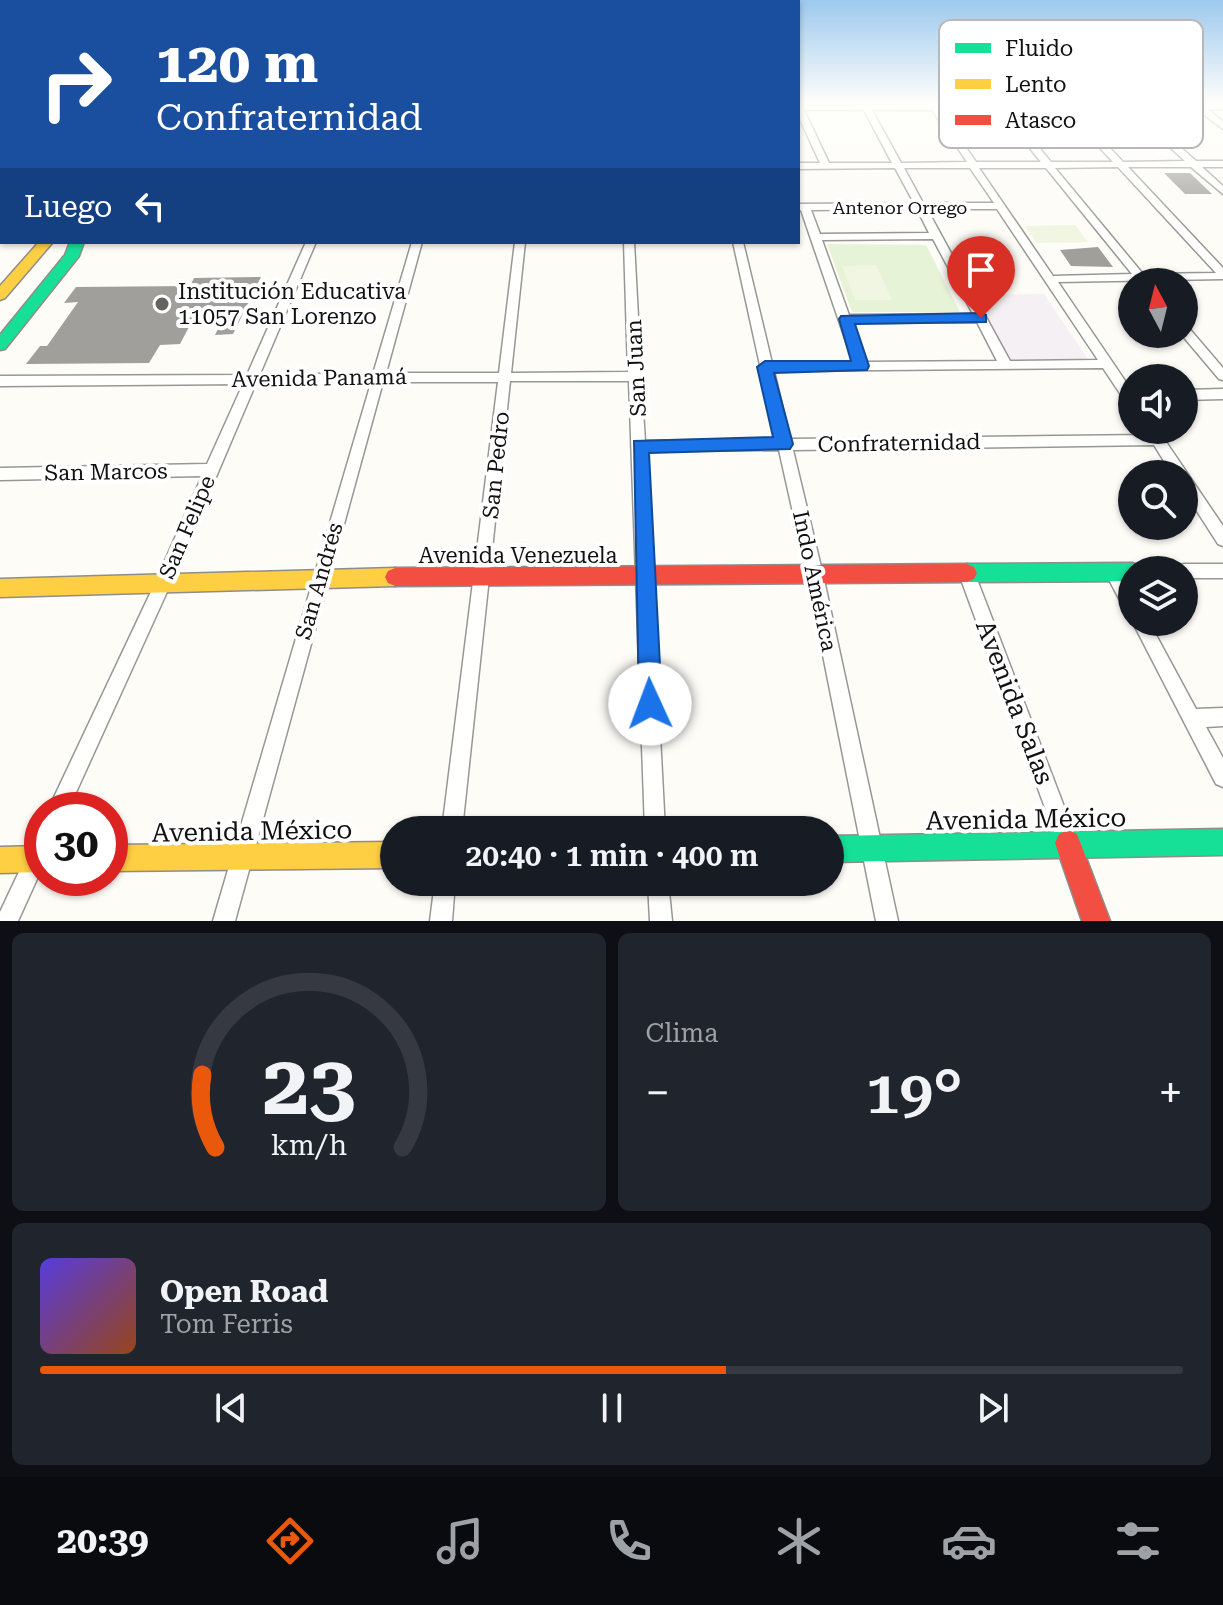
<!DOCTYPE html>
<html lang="es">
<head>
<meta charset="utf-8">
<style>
  body { margin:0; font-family:"Roboto Serif",serif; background:#20242c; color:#f1f3f6; height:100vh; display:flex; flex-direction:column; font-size:30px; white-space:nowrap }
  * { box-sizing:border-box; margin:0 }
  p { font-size:26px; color:#9ea1a6 }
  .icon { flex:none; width:44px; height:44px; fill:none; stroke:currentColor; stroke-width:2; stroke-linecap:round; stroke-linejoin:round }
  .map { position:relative; height:921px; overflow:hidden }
  .side { display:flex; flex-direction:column; gap:12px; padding:12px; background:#0d0f14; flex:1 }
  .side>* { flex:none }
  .top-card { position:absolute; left:0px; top:0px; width:800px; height:244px; box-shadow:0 2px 6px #0004; background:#1a4fa0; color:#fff; overflow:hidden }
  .needle { width:52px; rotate:353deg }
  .controls { position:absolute; left:1118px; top:268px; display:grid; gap:16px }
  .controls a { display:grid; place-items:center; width:80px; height:80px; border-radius:50%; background:#171b24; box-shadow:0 2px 6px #0004; font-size:40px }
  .speed { position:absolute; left:24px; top:792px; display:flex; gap:16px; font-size:40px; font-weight:700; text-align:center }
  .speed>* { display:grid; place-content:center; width:104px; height:104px; border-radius:50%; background:#171b24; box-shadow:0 2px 6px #0004; line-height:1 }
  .speed .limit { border:12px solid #d22; background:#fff; color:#111 }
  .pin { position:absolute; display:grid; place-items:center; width:68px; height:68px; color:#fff; margin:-82px -34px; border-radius:50% 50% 50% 0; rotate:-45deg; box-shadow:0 0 8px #0007 }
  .pin .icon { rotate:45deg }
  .me { position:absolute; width:88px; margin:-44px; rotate:358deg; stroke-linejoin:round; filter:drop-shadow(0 0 6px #0008) }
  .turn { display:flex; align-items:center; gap:28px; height:168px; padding:0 24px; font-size:36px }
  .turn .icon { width:104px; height:104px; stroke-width:2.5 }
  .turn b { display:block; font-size:56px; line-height:68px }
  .then { display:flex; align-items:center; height:76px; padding:0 24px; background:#0003; gap:16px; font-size:30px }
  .big { font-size:60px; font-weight:600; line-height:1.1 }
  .side .tile { flex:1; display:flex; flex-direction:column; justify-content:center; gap:12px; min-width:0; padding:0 28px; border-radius:12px; background:#20242c }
  .side .dial { align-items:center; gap:0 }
  .dial svg { height:208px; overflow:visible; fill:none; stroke:#363941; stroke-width:7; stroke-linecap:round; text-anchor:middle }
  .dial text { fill:#f1f3f6; stroke:none }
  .song { display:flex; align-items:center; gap:24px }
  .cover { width:96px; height:96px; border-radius:12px; background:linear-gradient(135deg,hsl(250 70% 55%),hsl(20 70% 35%)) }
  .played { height:8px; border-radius:4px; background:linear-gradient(90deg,#ea580c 60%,#363941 60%) }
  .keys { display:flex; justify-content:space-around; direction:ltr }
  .heat { display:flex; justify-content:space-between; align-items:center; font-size:44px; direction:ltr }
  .side .tiles { flex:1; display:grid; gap:12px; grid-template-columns:1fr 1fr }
  .tile:last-child { grid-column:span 2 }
  .trip { position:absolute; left:380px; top:816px; width:464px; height:80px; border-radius:40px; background:#171b24; box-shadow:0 2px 6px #0004; font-weight:600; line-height:80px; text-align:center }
  .tab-bar { display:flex; height:128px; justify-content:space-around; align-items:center; background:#090b0e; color:#9ea1a6 }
  .tab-bar .icon { width:56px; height:56px }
  .tab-bar .active { color:#ea580c }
  .tab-bar b { font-size:36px; color:#f1f3f6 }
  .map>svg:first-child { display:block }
  .industrial { fill:#f5f0f3 }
  .green { fill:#e7f3d7 }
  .pitch { fill:#f0f6e1 }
  .building { fill:#a19f9c }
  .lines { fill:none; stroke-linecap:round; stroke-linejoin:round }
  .street-casing { stroke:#979795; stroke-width:3 }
  .fast-casing { stroke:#8e8d8b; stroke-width:3 }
  .slow-casing { stroke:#8e8d8b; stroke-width:3 }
  .jam-casing { stroke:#8e8d8b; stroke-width:3 }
  .street { fill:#fffffe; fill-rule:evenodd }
  .fast { fill:#16e098; fill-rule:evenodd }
  .slow { fill:#ffcf43; fill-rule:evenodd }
  .jam { fill:#f24e42; fill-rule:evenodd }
  .route { fill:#1a73e8; stroke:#114b97; stroke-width:2 }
  .poi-dot { fill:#646362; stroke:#fff; stroke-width:3 }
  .labels { text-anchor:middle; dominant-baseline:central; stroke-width:8; stroke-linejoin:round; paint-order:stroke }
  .far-street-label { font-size:18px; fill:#111; stroke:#fff }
  .poi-label { font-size:22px; fill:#111; stroke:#fff; text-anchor:start }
  .street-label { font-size:22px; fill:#111; stroke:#fff }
  .near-street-label { font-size:26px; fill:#111; stroke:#fff }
  .key { fill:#fff; stroke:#b8b8b8; stroke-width:2 }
  .key-label { font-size:22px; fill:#111 }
</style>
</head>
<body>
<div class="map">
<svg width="1223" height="921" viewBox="0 0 1223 921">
  <rect width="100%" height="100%" fill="#fdfcf7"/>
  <polygon class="industrial" points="1044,294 1088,359 1010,360 973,295"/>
  <polygon class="green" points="827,244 926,245 960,312 852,312"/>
  <g class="pitch">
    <polygon points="1075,225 1088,242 1037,243 1025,226"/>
    <polygon points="876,265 892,300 855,300 842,266"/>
  </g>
  <g class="building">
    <polygon points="1164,173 1190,173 1212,194 1185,194"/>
    <polygon points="1098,247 1113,267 1071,266 1060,250"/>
    <polygon points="261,277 233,334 215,335 226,312 197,312 180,344 160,345 149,363 26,364 40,346 47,346 78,302 64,303 76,287 190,286 194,278"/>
  </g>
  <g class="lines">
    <defs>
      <g id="street">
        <path d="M 927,103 L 937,105 L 1223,105 L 1223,109 L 1208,109 L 1223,122 L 1223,129 L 1198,110 L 1139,110 L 1196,161 L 1223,161 L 1223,167 L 1202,167 L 1223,186 L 1223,194 L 1191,167 L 1128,167 L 1223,268 L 1223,279 L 1058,282 L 1132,391 L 1132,406 L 1127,404 L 1103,368 L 774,371 L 790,439 L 1147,435 L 1144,430 L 1158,430 L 1223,526 L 1223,546 L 1218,544 L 1184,491 L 1184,474 L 1172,474 L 1154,445 L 793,450 L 823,575 L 898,921 L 876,921 L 807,575 L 779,450 L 645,451 L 665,830 L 645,830 L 629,381 L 510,381 L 462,830 L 442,830 L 498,382 L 383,382 L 235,921 L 213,921 L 371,383 L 256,383 L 171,583 L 68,810 L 48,810 L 156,581 L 202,476 L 0,480 L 0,468 L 207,464 L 243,384 L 0,386 L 0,376 L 247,375 L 306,242 L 316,242 L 260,374 L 373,374 L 412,242 L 422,242 L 386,373 L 499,373 L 515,242 L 525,242 L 511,373 L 628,372 L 624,242 L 634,242 L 641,373 L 643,376 L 641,379 L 645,441 L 777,439 L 761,370 L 759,367 L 760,365 L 733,242 L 743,242 L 772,363 L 853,362 L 801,210 L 798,210 L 798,204 L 914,203 L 895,168 L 798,169 L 798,163 L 820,163 L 798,115 L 798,106 L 928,105 ZM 804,110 L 864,110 L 892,163 L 829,163 ZM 872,110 L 932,110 L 967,162 L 901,163 ZM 940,110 L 999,110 L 1041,162 L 976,162 ZM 1008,110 L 1065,110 L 1113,162 L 1051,162 ZM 1074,110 L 1129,110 L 1185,161 L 1123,162 ZM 1118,167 L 1216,273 L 1143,274 L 1055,168 ZM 904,168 L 970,168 L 994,203 L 923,203 ZM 979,168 L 1046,168 L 1132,274 L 1053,276 ZM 917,209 L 929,233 L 820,234 L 811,210 ZM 927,209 L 997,209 L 1098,360 L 1010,361 ZM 933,239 L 973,314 L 849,315 L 822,240 ZM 977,322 L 997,361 L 866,362 L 852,323 Z"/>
        <polygon points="0,114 2,114 2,120 0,121"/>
        <polygon points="2,182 2,189 0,190 0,183"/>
        <rect x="0" y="197" width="2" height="6"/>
        <polygon points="1184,326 1188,327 1223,368 1223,380 1219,379 1181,334 1184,334"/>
        <polygon points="1223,389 1223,399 1184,400 1184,390"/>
        <polygon points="1184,564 1223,564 1223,578 1184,578 1184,570 1177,570 1178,566"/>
        <polygon points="1113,565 1119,567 1132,591 1132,615 1126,612 1105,572 1107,567"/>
        <polygon points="967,567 973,569 975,574 1078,843 1075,850 1068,853 1061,850 1058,843 959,574 961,569"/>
        <polygon points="1132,621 1149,622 1196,709 1223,708 1223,726 1206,727 1223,758 1223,787 1216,784"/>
        <polygon points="42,835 42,868 18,921 0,921 0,912 35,838"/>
        <polygon points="435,882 455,882 452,921 430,921"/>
        <polygon points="648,882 668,882 672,921 650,921"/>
      </g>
      <g id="fast">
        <polygon points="70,242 84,242 79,256 5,349 0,350 0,335 65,255"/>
        <polygon points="1132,563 1139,566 1141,570 1132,570 1132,581 967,582 960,579 957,573 960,567 967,564"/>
        <polygon points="1223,829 1223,855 830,862 830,836"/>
      </g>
      <g id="slow">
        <polygon points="39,242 53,242 5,298 0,300 0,286"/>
        <polygon points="395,568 402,571 405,577 402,583 395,586 0,597 0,579"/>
        <polygon points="394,842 394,868 110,871 110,845"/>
        <polygon points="42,846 42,872 0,873 0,847"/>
      </g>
      <g id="jam">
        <polygon points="967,564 974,567 977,573 974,579 967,582 395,586 388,583 385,577 388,571 395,568"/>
        <polygon points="1068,830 1077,834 1110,921 1082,921 1055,843 1059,834"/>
      </g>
    </defs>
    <use href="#street" class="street-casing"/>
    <use href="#fast" class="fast-casing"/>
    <use href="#slow" class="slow-casing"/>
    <use href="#jam" class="jam-casing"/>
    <use href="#street" class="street"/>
    <use href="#fast" class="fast"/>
    <use href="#slow" class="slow"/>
    <use href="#jam" class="jam"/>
  </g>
  <linearGradient id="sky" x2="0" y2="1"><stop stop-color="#9dc9ee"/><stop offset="0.44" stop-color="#fefefb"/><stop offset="1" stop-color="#fefefb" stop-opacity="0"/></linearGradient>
  <rect width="1223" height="232" fill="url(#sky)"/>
  <polygon class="route" points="981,313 986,315 986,322 855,324 869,366 867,370 774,373 793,444 790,449 649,453 662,704 659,712 650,716 642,712 639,704 634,441 773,437 757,367 765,361 851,361 839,319 841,316"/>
  <circle class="poi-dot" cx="162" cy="304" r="8"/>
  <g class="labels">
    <g class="far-street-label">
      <text x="900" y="207">Antenor Orrego</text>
    </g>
    <g class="poi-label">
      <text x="178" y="291">Institución Educativa<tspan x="178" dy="25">11057 San Lorenzo</tspan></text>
    </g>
    <g class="street-label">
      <text transform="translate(636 368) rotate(-93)">San Juan</text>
      <text transform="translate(319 378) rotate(-1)">Avenida Panamá</text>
      <text transform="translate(899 443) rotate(-1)">Confraternidad</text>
      <text transform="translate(496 465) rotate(-84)">San Pedro</text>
      <text transform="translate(106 472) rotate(-1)">San Marcos</text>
      <text transform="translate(187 527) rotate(-67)">San Felipe</text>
      <text x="518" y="555">Avenida Venezuela</text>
      <text transform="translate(319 581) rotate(-74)">San Andrés</text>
      <text transform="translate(815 581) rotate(78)">Indo América</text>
    </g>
    <g class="near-street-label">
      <text transform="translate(1015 702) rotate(69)">Avenida Salas</text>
      <text transform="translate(1026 819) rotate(-1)">Avenida México</text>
      <text transform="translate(252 831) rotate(-1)">Avenida México</text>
    </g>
  </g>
  <rect x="939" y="20" width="264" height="128" rx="12" class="key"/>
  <rect x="955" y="43" width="36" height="10" fill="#16e098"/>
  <rect x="955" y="79" width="36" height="10" fill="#ffcf43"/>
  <rect x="955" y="115" width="36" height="10" fill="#f24e42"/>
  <g class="key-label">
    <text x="1005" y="56">Fluido</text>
    <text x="1005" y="92">Lento</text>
    <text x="1005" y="128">Atasco</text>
  </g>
</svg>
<div class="controls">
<a><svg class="needle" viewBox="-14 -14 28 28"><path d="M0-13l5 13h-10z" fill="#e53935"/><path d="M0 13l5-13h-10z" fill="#9ea1a6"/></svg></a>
<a><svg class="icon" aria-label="sound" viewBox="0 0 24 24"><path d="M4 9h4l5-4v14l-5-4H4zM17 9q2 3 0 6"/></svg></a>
<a><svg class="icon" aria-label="search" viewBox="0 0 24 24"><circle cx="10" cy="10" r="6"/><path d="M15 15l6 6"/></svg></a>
<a><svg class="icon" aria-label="layers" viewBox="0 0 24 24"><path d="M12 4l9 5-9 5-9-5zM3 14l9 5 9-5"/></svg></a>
</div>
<div class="speed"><div class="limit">30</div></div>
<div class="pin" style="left:981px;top:318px;background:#d93025"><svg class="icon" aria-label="arrive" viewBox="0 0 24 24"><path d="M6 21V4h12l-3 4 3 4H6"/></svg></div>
<svg class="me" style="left:650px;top:704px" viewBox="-20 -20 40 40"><circle r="19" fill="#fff"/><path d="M0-13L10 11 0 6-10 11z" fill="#1a73e8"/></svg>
<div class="trip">20:40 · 1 min · 400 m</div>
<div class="top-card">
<div class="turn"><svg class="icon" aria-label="right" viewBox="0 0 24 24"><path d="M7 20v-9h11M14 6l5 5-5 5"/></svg><div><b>120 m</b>Confraternidad</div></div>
<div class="then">Luego<svg class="icon" aria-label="left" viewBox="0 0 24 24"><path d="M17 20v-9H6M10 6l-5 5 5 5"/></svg></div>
</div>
</div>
<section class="side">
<div class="tiles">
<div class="tile dial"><svg viewBox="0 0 100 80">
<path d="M14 69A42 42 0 1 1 86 69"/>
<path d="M14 69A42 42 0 0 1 9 41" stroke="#ea580c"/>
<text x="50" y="56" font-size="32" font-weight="700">23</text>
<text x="50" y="72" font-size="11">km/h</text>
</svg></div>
<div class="tile"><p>Clima</p>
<div class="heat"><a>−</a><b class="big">19°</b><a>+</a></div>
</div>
<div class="tile">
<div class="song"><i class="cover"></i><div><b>Open Road</b><p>Tom Ferris</p></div></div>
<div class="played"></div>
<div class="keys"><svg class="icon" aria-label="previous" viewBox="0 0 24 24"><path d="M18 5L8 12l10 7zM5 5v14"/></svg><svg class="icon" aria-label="pause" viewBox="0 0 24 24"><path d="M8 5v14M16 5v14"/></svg><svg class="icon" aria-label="next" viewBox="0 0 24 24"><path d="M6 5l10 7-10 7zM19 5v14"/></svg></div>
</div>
</div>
</section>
<nav class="tab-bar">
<b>20:39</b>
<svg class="icon active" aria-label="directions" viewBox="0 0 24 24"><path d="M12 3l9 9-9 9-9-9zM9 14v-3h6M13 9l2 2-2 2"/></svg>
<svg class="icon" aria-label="music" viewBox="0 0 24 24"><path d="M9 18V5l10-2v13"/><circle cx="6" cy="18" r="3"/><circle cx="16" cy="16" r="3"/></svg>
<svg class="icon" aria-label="phone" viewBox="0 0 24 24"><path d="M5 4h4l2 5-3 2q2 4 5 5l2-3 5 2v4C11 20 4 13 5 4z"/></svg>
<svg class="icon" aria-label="climate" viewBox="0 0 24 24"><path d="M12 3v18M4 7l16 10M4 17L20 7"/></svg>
<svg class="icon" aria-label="car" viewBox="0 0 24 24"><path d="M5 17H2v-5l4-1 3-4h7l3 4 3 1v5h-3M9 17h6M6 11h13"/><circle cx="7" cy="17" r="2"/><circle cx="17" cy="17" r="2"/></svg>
<svg class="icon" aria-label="filters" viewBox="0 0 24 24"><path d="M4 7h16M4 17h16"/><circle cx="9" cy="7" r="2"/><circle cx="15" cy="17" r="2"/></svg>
</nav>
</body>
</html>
